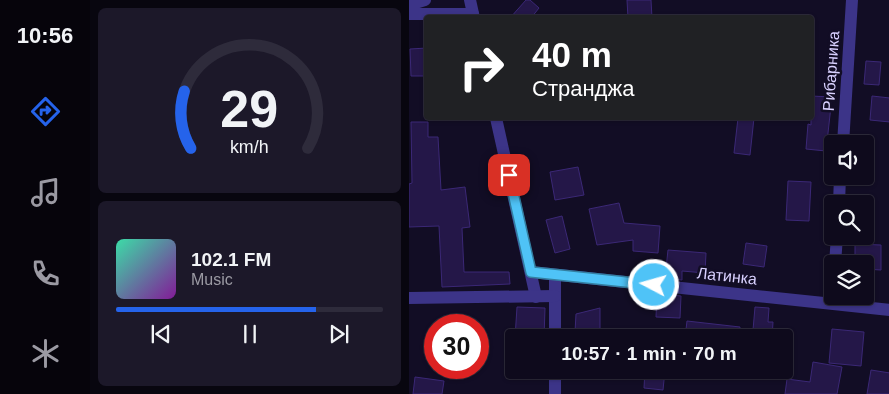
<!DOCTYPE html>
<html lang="en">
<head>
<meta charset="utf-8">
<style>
  body { margin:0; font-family:Helvetica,sans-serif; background:#1c1829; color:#f1f3f6; height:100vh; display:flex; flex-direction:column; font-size:19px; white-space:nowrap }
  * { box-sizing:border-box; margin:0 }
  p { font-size:16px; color:#9b9aa3 }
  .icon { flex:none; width:28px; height:28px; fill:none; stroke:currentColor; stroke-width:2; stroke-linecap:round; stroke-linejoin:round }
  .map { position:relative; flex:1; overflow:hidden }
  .panel { display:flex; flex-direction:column; gap:8px; padding:8px; background:#08060f; width:319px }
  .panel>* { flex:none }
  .top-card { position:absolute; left:15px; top:15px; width:390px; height:105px; border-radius:5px; box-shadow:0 1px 4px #0004,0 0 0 1px #2e2b3b; background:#202124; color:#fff; overflow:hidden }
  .tools { position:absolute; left:415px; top:135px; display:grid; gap:10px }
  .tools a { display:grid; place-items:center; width:50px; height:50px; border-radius:5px; background:#0e0a1c; box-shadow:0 1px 4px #0004,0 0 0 1px #2e2b3b; font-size:25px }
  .speed { position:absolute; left:15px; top:314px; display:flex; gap:10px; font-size:25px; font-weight:700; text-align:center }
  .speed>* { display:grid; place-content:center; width:65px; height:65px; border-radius:50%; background:#0e0a1c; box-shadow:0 1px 4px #0004,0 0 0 1px #2e2b3b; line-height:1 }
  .speed .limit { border:8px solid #d22; background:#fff; color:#111 }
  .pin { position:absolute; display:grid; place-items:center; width:42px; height:42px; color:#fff; margin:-21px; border-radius:10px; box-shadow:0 2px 8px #0006 }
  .me { position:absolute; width:55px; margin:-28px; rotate:276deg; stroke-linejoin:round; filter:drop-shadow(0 0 4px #0008) }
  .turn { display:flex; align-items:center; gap:18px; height:105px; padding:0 25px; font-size:22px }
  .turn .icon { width:65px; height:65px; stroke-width:2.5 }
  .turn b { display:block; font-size:35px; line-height:42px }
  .panel .widget { flex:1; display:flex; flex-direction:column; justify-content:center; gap:8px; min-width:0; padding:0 18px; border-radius:8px; background:#1c1829 }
  .panel .dial { align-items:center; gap:0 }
  .dial svg { height:130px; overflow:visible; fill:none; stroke:#2e2b3b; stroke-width:7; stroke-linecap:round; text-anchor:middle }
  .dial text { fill:#f1f3f6; stroke:none }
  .song { display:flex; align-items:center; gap:15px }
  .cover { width:60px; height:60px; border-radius:8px; background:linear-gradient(135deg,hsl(160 70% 55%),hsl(290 70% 35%)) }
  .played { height:5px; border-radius:2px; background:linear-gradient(90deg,#2563eb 75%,#2e2b3b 75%) }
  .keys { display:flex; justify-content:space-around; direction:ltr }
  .trip { position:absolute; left:96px; top:329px; width:288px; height:50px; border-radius:5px; background:#0e0a1c; box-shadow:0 1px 4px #0004,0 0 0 1px #2e2b3b; font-weight:700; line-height:50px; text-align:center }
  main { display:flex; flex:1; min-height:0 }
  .tab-bar { display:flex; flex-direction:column; width:90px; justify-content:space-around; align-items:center; background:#06040b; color:#9b9aa3 }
  .tab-bar .icon { width:35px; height:35px }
  .tab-bar .on { color:#2563eb }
  .tab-bar b { font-size:22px; color:#f1f3f6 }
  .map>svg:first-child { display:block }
  .building { fill:#241748; stroke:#3b2876 }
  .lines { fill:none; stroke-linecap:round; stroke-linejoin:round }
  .minor { stroke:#3c3488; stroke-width:12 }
  .route-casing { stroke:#337fa1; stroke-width:12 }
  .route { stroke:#4fc3f7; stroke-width:9 }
  .labels { text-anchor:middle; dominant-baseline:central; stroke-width:5; stroke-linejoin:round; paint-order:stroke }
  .street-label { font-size:16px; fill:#d9d1ff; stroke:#120d25 }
</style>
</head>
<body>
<main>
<nav class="tab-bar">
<b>10:56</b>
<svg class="icon on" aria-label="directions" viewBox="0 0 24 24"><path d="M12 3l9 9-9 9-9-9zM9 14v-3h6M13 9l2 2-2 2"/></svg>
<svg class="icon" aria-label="music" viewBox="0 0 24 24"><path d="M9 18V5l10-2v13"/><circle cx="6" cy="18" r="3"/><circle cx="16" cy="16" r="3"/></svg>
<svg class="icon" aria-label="phone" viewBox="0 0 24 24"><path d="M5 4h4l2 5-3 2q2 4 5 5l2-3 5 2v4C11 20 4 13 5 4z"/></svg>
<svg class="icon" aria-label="climate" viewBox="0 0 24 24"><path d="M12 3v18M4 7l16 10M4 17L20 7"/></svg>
</nav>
<section class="panel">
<div class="widget dial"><svg viewBox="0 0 100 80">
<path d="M14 69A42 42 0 1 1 86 69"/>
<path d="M14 69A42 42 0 0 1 10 34" stroke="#2563eb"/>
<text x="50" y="56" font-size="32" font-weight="700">29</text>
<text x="50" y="72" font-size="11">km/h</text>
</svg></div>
<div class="widget">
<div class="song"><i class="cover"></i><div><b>102.1 FM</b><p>Music</p></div></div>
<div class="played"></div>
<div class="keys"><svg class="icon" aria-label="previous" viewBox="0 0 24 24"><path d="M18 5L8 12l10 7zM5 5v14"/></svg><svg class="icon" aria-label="pause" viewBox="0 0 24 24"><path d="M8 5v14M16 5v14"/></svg><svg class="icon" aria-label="next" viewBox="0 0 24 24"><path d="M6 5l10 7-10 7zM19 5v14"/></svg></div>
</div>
</section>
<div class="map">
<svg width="481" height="394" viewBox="0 0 481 394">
  <rect width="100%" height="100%" fill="#120d25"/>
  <g class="building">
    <polygon points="117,0 121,0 130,8 122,18 101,18"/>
    <polygon points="218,0 242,0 243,18 219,18"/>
    <polygon points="18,48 18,76 2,76 1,49"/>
    <polygon points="457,61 472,62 470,85 455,84"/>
    <polygon points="402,96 423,97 417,151 397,149 399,124 402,125"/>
    <polygon points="463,96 481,98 481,122 461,120"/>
    <polygon points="329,118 345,118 341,155 325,153"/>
    <polygon points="2,122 19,122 19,137 29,137 32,190 56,187 61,227 53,228 55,272 100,272 101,284 33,287 30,226 0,227 0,184 3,183"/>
    <polygon points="169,167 175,195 146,200 141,172"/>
    <polygon points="379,181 402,182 400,221 377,220"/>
    <polygon points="210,203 215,223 251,226 249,253 224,251 224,240 188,245 180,209"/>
    <polygon points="153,216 161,249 146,253 137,220"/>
    <polygon points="337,243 358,246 355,267 334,264"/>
    <polygon points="446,244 472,245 472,270 456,269 456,264 446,264"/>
    <polygon points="259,250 297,253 296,273 273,271 273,280 256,278"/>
    <polygon points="255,294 272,296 271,318 247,317 248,295"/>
    <polygon points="108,307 136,308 135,338 106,338"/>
    <polygon points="346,307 360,308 359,322 364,322 363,338 348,338 349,330 344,330"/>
    <polygon points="191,308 191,333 166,332 167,314"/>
    <polygon points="278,321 331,327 330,338 276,338"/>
    <polygon points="423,329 455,332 452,366 420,363"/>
    <polygon points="404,362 433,367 428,394 376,394 378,379 401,382"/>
    <polygon points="236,370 256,370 254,390 235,388"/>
    <polygon points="462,370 481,373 481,394 458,394"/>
    <polygon points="6,377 35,381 33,394 4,394"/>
  </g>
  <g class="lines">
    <g class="minor">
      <polyline points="61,0 65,18"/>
      <polyline points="0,5 16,0"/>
      <polyline points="0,14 64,14"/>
      <polyline points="87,118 127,297"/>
      <polyline points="434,144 443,0"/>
      <polyline points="430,204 431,176"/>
      <polyline points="426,264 428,236"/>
      <polyline points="122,272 481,310"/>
      <polyline points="146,275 146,338"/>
      <polyline points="0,298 146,296"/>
      <polyline points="146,370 146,394"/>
    </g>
  </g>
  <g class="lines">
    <defs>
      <polyline id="route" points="100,175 122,272 245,285"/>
    </defs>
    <use href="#route" class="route-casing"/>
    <use href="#route" class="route"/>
  </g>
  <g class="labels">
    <g class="street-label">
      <text transform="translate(422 71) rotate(-86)">Рибарника</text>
      <text transform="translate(318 276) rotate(6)">Латинка</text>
    </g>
  </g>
</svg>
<div class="tools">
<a><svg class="icon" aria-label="sound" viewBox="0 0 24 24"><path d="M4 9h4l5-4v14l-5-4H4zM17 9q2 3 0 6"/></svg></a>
<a><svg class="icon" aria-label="search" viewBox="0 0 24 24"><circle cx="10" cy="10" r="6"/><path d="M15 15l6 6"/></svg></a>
<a><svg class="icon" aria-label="layers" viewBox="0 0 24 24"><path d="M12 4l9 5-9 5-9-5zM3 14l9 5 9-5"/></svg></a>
</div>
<div class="speed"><div class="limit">30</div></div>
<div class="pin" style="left:100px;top:175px;background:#d93025"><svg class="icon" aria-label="arrive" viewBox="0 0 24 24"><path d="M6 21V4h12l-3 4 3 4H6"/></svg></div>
<svg class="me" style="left:245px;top:285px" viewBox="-20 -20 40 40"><circle r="17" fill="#4fc3f7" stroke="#fff" stroke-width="3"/><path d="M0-11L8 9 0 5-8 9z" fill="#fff"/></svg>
<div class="trip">10:57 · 1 min · 70 m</div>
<div class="top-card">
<div class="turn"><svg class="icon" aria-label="right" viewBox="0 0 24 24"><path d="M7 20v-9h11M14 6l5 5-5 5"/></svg><div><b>40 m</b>Странджа</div></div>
</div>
</div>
</main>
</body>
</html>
